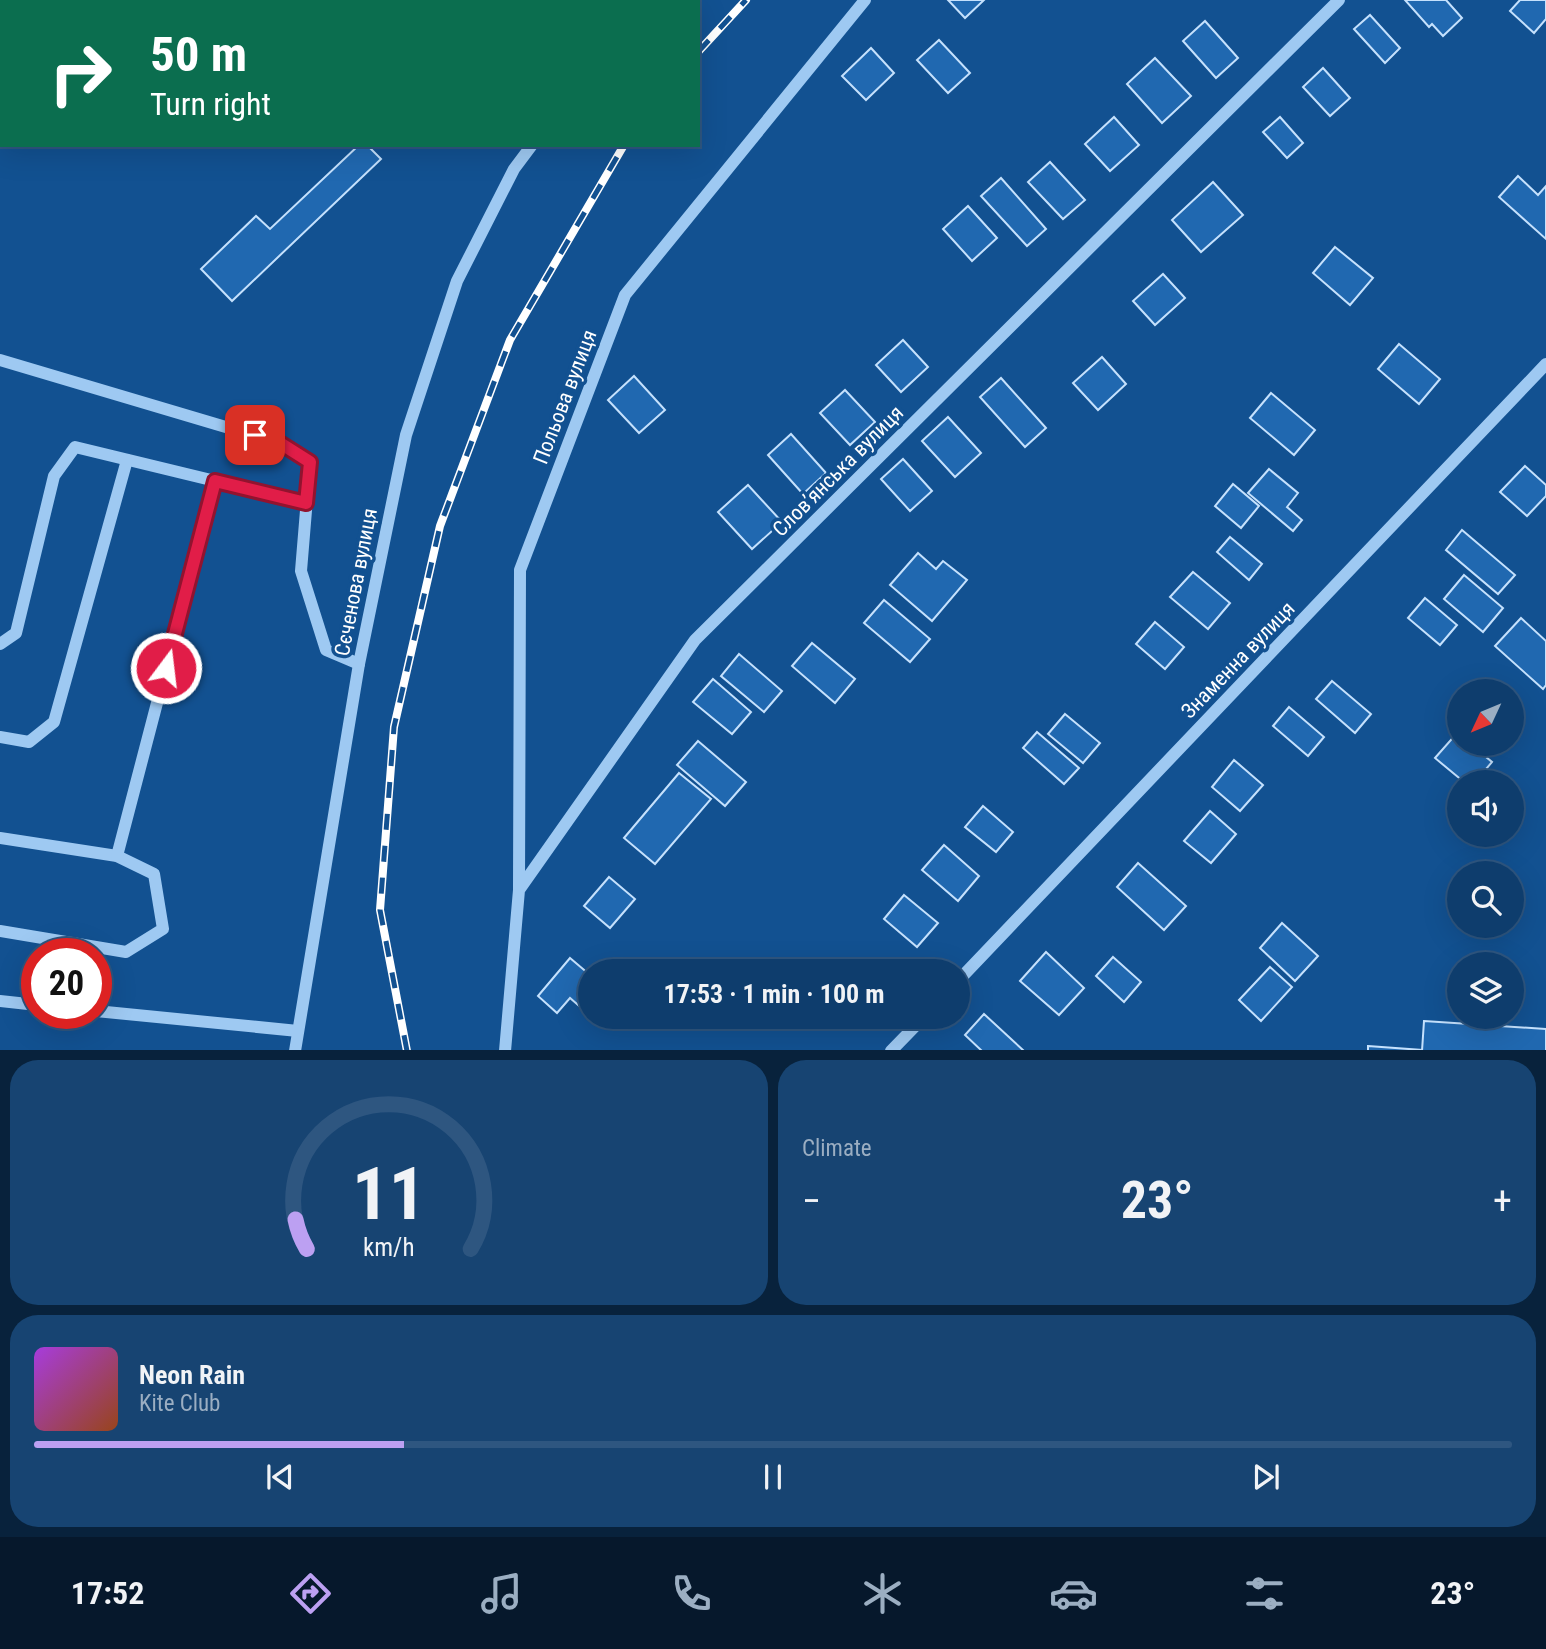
<!DOCTYPE html>
<html lang="en">
<head>
<meta charset="utf-8">
<style>
  body { margin:0; font-family:"Roboto Condensed",sans-serif; background:#174472; color:#f1f3f6; height:100vh; display:flex; flex-direction:column; font-size:26px; white-space:nowrap }
  * { box-sizing:border-box; margin:0 }
  p { font-size:23px; color:#9baec2 }
  .icon { flex:none; width:38px; height:38px; fill:none; stroke:currentColor; stroke-width:2; stroke-linecap:round; stroke-linejoin:round }
  .map { position:relative; height:1050px; overflow:hidden }
  .side { display:flex; flex-direction:column; gap:10px; padding:10px; background:#08223c; flex:1 }
  .side>* { flex:none }
  .banner { position:absolute; left:0px; top:0px; width:700px; height:147px; box-shadow:0 7px 28px #0002,0 0 0 2px #2e5680; background:#0b6e4f; color:#fff; overflow:hidden }
  .needle { width:46px; rotate:226deg }
  .controls { position:absolute; left:1447px; top:679px; display:grid; gap:14px }
  .controls a { display:grid; place-items:center; width:77px; height:77px; border-radius:50%; background:#0e3d6d; box-shadow:0 7px 28px #0002,0 0 0 2px #2e5680; font-size:35px }
  .speed { position:absolute; left:21px; top:938px; display:flex; gap:14px; font-size:35px; font-weight:700; text-align:center }
  .speed>* { display:grid; place-content:center; width:91px; height:91px; border-radius:50%; background:#0e3d6d; box-shadow:0 7px 28px #0002,0 0 0 2px #2e5680; line-height:1 }
  .speed .limit { border:10px solid #d22; background:#fff; color:#111 }
  .pin { position:absolute; display:grid; place-items:center; width:60px; height:60px; color:#fff; margin:-30px; border-radius:14px; box-shadow:0 4px 10px #0006 }
  .me { position:absolute; width:77px; margin:-38px; rotate:15deg; stroke-linejoin:round; filter:drop-shadow(0 0 5px #0008) }
  .turn { display:flex; align-items:center; gap:24px; height:147px; padding:0 35px; font-size:32px }
  .turn .icon { width:91px; height:91px; stroke-width:2.5 }
  .turn b { display:block; font-size:49px; line-height:60px }
  .big { font-size:52px; font-weight:700; line-height:1.1 }
  .side .widget { flex:1; display:flex; flex-direction:column; justify-content:center; gap:10px; min-width:0; padding:0 24px; border-radius:28px; background:#174472 }
  .side .dial { align-items:center; gap:0 }
  .dial svg { height:182px; overflow:visible; fill:none; stroke:#2e5680; stroke-width:7; stroke-linecap:round; text-anchor:middle }
  .dial text { fill:#f1f3f6; stroke:none }
  .song { display:flex; align-items:center; gap:21px }
  .cover { width:84px; height:84px; border-radius:10px; background:linear-gradient(135deg,hsl(280 70% 55%),hsl(20 70% 35%)) }
  .played { height:7px; border-radius:4px; background:linear-gradient(90deg,#bca0f2 25%,#2e5680 25%) }
  .keys { display:flex; justify-content:space-around; direction:ltr }
  .heat { display:flex; justify-content:space-between; align-items:center; font-size:38px; direction:ltr }
  .side .tiles { flex:1; display:grid; gap:10px; grid-template-columns:1fr 1fr }
  .widget:last-child { grid-column:span 2 }
  .trip { position:absolute; left:578px; top:959px; width:392px; height:70px; border-radius:35px; background:#0e3d6d; box-shadow:0 7px 28px #0002,0 0 0 2px #2e5680; font-weight:700; line-height:70px; text-align:center }
  .dock { display:flex; height:112px; justify-content:space-around; align-items:center; background:#06182c; color:#9baec2 }
  .dock .icon { width:49px; height:49px }
  .dock .on { color:#bca0f2 }
  .dock b { font-size:32px; color:#f1f3f6 }
  .map>svg:first-child { display:block }
  .building { fill:#2068b0; stroke:#c5e1fd; stroke-width:2 }
  .lines { fill:none; stroke-linecap:round; stroke-linejoin:round }
  .minor { stroke:#9ec9f2; stroke-width:12 }
  .rail-casing { stroke:#fff; stroke-width:8 }
  .rail { stroke:#125191; stroke-width:5; stroke-dasharray:16; stroke-linecap:butt }
  .route-casing { stroke:#92132f; stroke-width:18 }
  .route { stroke:#e11d48; stroke-width:12 }
  .labels { text-anchor:middle; dominant-baseline:central; stroke-width:7; stroke-linejoin:round; paint-order:stroke }
  .street-label { font-size:21px; fill:#fff; stroke:#125191 }
</style>
</head>
<body>
<div class="map">
<svg width="1546" height="1051" viewBox="0 0 1546 1051">
  <rect width="100%" height="100%" fill="#125191"/>
  <g class="building">
    <polygon points="134,0 185,0 187,2 135,2"/>
    <polygon points="331,0 405,0 407,2 333,2"/>
    <polygon points="948,0 984,0 965,18"/>
    <polygon points="1405,0 1446,0 1462,18 1443,36 1432,24 1429,27"/>
    <polygon points="1520,0 1546,0 1546,19 1534,33 1510,11"/>
    <polygon points="1370,15 1400,48 1385,63 1354,29"/>
    <polygon points="1205,21 1238,58 1216,78 1183,41"/>
    <polygon points="939,40 970,73 948,93 917,60"/>
    <polygon points="871,48 894,73 866,100 842,76"/>
    <polygon points="1155,58 1191,96 1162,123 1127,84"/>
    <polygon points="1323,68 1350,98 1330,116 1303,87"/>
    <polygon points="1114,117 1139,145 1110,171 1085,144"/>
    <polygon points="1280,117 1303,143 1287,158 1263,132"/>
    <polygon points="359,145 367,145 381,159 232,301 201,269 256,216 270,229"/>
    <polygon points="1050,162 1085,200 1063,219 1028,182"/>
    <polygon points="1518,176 1538,195 1546,186 1546,239 1499,197"/>
    <polygon points="1001,178 1046,229 1027,246 981,196"/>
    <polygon points="1213,182 1243,215 1201,252 1172,220"/>
    <polygon points="968,206 997,238 972,261 943,229"/>
    <polygon points="1335,247 1373,278 1350,305 1313,273"/>
    <polygon points="1163,274 1185,298 1155,325 1133,301"/>
    <polygon points="903,340 928,367 901,392 876,365"/>
    <polygon points="1399,344 1440,379 1419,404 1378,369"/>
    <polygon points="1102,357 1126,384 1098,410 1073,383"/>
    <polygon points="634,376 665,410 639,433 608,400"/>
    <polygon points="1001,378 1046,428 1025,447 980,397"/>
    <polygon points="845,390 875,422 850,445 820,413"/>
    <polygon points="1271,393 1315,430 1294,455 1250,418"/>
    <polygon points="948,417 981,453 955,477 922,441"/>
    <polygon points="791,434 826,473 803,494 768,455"/>
    <polygon points="903,459 932,491 910,511 881,479"/>
    <polygon points="1525,466 1546,485 1546,496 1527,516 1500,492"/>
    <polygon points="1269,469 1298,493 1287,507 1302,520 1293,531 1248,493"/>
    <polygon points="1233,484 1259,506 1241,528 1215,506"/>
    <polygon points="748,485 782,522 752,549 718,512"/>
    <polygon points="1462,530 1515,575 1498,594 1446,550"/>
    <polygon points="1230,537 1262,564 1249,580 1217,552"/>
    <polygon points="918,553 936,569 943,561 967,580 932,621 890,585"/>
    <polygon points="1193,572 1230,603 1208,629 1170,597"/>
    <polygon points="1464,575 1503,608 1483,632 1444,599"/>
    <polygon points="1425,598 1457,625 1440,645 1408,618"/>
    <polygon points="884,600 930,639 910,662 864,623"/>
    <polygon points="1521,618 1546,641 1546,685 1543,689 1495,646"/>
    <polygon points="1155,622 1184,647 1165,669 1136,644"/>
    <polygon points="812,643 855,679 835,703 792,666"/>
    <polygon points="739,654 782,691 764,712 721,676"/>
    <polygon points="713,679 751,712 732,734 693,702"/>
    <polygon points="1332,681 1371,714 1355,733 1316,699"/>
    <polygon points="1289,707 1324,737 1308,756 1273,726"/>
    <polygon points="1065,714 1100,743 1083,763 1048,734"/>
    <polygon points="1037,732 1079,768 1064,784 1023,748"/>
    <polygon points="1457,733 1460,744 1470,744 1492,762 1475,782 1464,782 1435,758"/>
    <polygon points="698,741 746,782 725,806 677,765"/>
    <polygon points="1234,760 1263,785 1240,811 1212,787"/>
    <polygon points="679,773 711,799 655,864 624,838"/>
    <polygon points="983,806 1013,832 996,852 965,827"/>
    <polygon points="1210,811 1236,834 1211,863 1184,841"/>
    <polygon points="944,845 979,876 958,901 922,870"/>
    <polygon points="1138,863 1186,906 1164,930 1117,887"/>
    <polygon points="609,877 635,899 610,928 584,906"/>
    <polygon points="904,895 938,923 917,947 884,919"/>
    <polygon points="1282,923 1318,956 1295,981 1260,948"/>
    <polygon points="1046,952 1084,988 1059,1015 1020,981"/>
    <polygon points="1113,957 1141,982 1124,1002 1096,976"/>
    <polygon points="570,958 590,975 590,1008 586,1012 570,998 557,1013 538,996"/>
    <polygon points="1270,967 1292,987 1261,1021 1239,1000"/>
    <polygon points="984,1014 1024,1051 982,1051 965,1035"/>
    <polygon points="1424,1021 1546,1029 1546,1051 1422,1051"/>
    <polygon points="1368,1046 1422,1050 1422,1051 1368,1051"/>
  </g>
  <g class="lines">
    <g class="minor">
      <polyline points="650,2 651,0"/>
      <polyline points="0,360 280,443 310,462 301,571 326,650 359,664"/>
      <polyline points="0,644 16,633 54,476 75,447 306,503"/>
      <polyline points="0,737 29,742 54,722 127,460"/>
      <polyline points="0,838 117,856 154,874 163,929 126,952 0,931"/>
      <polyline points="117,856 215,481"/>
      <polyline points="519,889 520,570 625,295 865,0"/>
      <polyline points="957,982 1546,364"/>
      <polyline points="0,1001 37,1005"/>
      <polyline points="96,1011 298,1031"/>
      <polyline points="295,1051 359,664 406,435 457,281 514,169 532,145"/>
      <polyline points="505,1051 519,890 695,640 1339,0"/>
      <polyline points="891,1051 924,1017"/>
    </g>
    <defs>
      <g id="rail">
        <polyline points="698,52 746,0"/>
        <polyline points="407,1051 380,910 394,727 440,526 510,340 624,145"/>
      </g>
    </defs>
    <use href="#rail" class="rail-casing"/>
    <use href="#rail" class="rail"/>
  </g>
  <g class="lines">
    <defs>
      <polyline id="route" points="166,668 215,481 306,503 310,462 280,443 255,435"/>
    </defs>
    <use href="#route" class="route-casing"/>
    <use href="#route" class="route"/>
  </g>
  <g class="labels">
    <g class="street-label">
      <text transform="translate(565 397) rotate(-69)">Польова вулиця</text>
      <text transform="translate(838 471) rotate(-45)">Слов’янська вулиця</text>
      <text transform="translate(356 582) rotate(-79)">Сєченова вулиця</text>
      <text transform="translate(1238 660) rotate(-46)">Знаменна вулиця</text>
    </g>
  </g>
</svg>
<div class="controls">
<a><svg class="needle" viewBox="-14 -14 28 28"><path d="M0-13l5 13h-10z" fill="#e53935"/><path d="M0 13l5-13h-10z" fill="#9baec2"/></svg></a>
<a><svg class="icon" aria-label="sound" viewBox="0 0 24 24"><path d="M4 9h4l5-4v14l-5-4H4zM17 9q2 3 0 6"/></svg></a>
<a><svg class="icon" aria-label="search" viewBox="0 0 24 24"><circle cx="10" cy="10" r="6"/><path d="M15 15l6 6"/></svg></a>
<a><svg class="icon" aria-label="layers" viewBox="0 0 24 24"><path d="M12 4l9 5-9 5-9-5zM3 14l9 5 9-5"/></svg></a>
</div>
<div class="speed"><div class="limit">20</div></div>
<div class="pin" style="left:255px;top:435px;background:#d93025"><svg class="icon" aria-label="arrive" viewBox="0 0 24 24"><path d="M6 21V4h12l-3 4 3 4H6"/></svg></div>
<svg class="me" style="left:166px;top:668px" viewBox="-20 -20 40 40"><circle r="17" fill="#e11d48" stroke="#fff" stroke-width="3"/><path d="M0-11L8 9 0 5-8 9z" fill="#fff"/></svg>
<div class="trip">17:53 · 1 min · 100 m</div>
<div class="banner">
<div class="turn"><svg class="icon" aria-label="right" viewBox="0 0 24 24"><path d="M7 20v-9h11M14 6l5 5-5 5"/></svg><div><b>50 m</b>Turn right</div></div>
</div>
</div>
<section class="side">
<div class="tiles">
<div class="widget dial"><svg viewBox="0 0 100 80">
<path d="M14 69A42 42 0 1 1 86 69"/>
<path d="M14 69A42 42 0 0 1 9 56" stroke="#bca0f2"/>
<text x="50" y="56" font-size="32" font-weight="700">11</text>
<text x="50" y="72" font-size="11">km/h</text>
</svg></div>
<div class="widget"><p>Climate</p>
<div class="heat"><a>−</a><b class="big">23°</b><a>+</a></div>
</div>
<div class="widget">
<div class="song"><i class="cover"></i><div><b>Neon Rain</b><p>Kite Club</p></div></div>
<div class="played"></div>
<div class="keys"><svg class="icon" aria-label="previous" viewBox="0 0 24 24"><path d="M18 5L8 12l10 7zM5 5v14"/></svg><svg class="icon" aria-label="pause" viewBox="0 0 24 24"><path d="M8 5v14M16 5v14"/></svg><svg class="icon" aria-label="next" viewBox="0 0 24 24"><path d="M6 5l10 7-10 7zM19 5v14"/></svg></div>
</div>
</div>
</section>
<nav class="dock">
<b>17:52</b>
<svg class="icon on" aria-label="directions" viewBox="0 0 24 24"><path d="M12 3l9 9-9 9-9-9zM9 14v-3h6M13 9l2 2-2 2"/></svg>
<svg class="icon" aria-label="music" viewBox="0 0 24 24"><path d="M9 18V5l10-2v13"/><circle cx="6" cy="18" r="3"/><circle cx="16" cy="16" r="3"/></svg>
<svg class="icon" aria-label="phone" viewBox="0 0 24 24"><path d="M5 4h4l2 5-3 2q2 4 5 5l2-3 5 2v4C11 20 4 13 5 4z"/></svg>
<svg class="icon" aria-label="climate" viewBox="0 0 24 24"><path d="M12 3v18M4 7l16 10M4 17L20 7"/></svg>
<svg class="icon" aria-label="car" viewBox="0 0 24 24"><path d="M5 17H2v-5l4-1 3-4h7l3 4 3 1v5h-3M9 17h6M6 11h13"/><circle cx="7" cy="17" r="2"/><circle cx="17" cy="17" r="2"/></svg>
<svg class="icon" aria-label="filters" viewBox="0 0 24 24"><path d="M4 7h16M4 17h16"/><circle cx="9" cy="7" r="2"/><circle cx="15" cy="17" r="2"/></svg>
<b>23°</b>
</nav>
</body>
</html>
